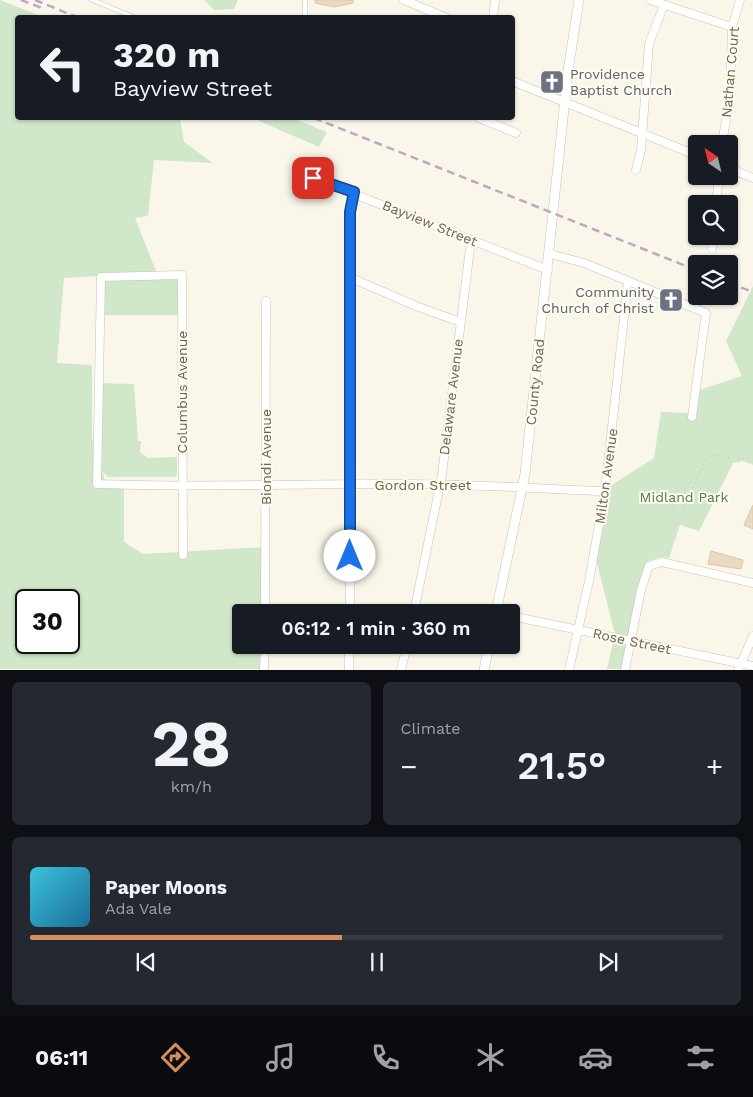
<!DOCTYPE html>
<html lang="en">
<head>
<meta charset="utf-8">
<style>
  body { margin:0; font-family:"Work Sans",sans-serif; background:#242831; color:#f1f3f6; height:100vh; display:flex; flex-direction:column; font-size:19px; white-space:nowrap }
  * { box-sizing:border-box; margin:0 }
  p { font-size:16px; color:#9ea1a6 }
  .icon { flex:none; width:28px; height:28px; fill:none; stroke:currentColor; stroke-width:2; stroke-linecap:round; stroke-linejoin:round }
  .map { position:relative; height:670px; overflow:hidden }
  .drawer { display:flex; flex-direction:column; gap:12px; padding:12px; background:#0d0f14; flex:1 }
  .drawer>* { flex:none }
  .guide { position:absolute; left:15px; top:15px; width:500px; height:105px; border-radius:5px; box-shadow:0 1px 4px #0004; background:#171b24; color:#f1f3f6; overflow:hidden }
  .needle { width:32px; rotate:325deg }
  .buttons { position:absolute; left:688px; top:135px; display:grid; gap:10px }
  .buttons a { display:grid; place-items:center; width:50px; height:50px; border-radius:5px; background:#171b24; box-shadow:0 1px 4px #0004; font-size:25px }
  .speed { position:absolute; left:15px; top:589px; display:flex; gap:10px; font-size:25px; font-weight:700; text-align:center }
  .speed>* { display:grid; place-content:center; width:65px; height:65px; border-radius:50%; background:#171b24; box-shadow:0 1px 4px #0004; line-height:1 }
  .speed .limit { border:2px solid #111; border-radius:8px; background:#fff; color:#111 }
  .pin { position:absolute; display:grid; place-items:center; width:42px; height:42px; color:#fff; margin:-21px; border-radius:10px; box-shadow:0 2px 8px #0006 }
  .me { position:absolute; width:55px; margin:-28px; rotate:0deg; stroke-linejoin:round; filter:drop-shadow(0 0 4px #0008) }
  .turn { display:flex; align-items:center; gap:18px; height:105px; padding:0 15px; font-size:22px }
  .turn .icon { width:65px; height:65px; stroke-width:2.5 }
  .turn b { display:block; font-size:35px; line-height:42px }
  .big { font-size:38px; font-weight:600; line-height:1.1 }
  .drawer .card { flex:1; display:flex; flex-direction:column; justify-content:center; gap:8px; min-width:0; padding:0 18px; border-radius:8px; background:#242831 }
  .drawer .dial { align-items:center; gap:0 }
  .dial b { font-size:65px; line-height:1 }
  .song { display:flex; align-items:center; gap:15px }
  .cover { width:60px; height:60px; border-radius:8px; background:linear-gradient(135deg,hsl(190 70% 55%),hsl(200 70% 35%)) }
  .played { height:5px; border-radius:2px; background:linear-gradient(90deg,#d78e5c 45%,#363941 45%) }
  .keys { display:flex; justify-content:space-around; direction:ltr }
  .heat { display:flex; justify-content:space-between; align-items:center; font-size:28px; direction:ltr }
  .drawer .tiles { flex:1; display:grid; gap:12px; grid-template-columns:1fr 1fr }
  .card:last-child { grid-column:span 2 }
  .trip { position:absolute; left:232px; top:604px; width:288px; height:50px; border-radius:5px; background:#171b24; box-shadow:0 1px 4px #0004; font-weight:600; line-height:50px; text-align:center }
  .dock { display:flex; height:80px; justify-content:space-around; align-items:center; background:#090b0e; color:#9ea1a6 }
  .dock .icon { width:35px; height:35px }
  .dock .selected { color:#d78e5c }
  .dock b { font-size:22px; color:#f1f3f6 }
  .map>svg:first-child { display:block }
  .green { fill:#d0e7c9; fill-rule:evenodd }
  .building { fill:#ebdac2; stroke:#dec5a6 }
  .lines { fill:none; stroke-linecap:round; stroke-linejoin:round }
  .service-casing { stroke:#cbc1b0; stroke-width:5 }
  .minor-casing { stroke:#cbc1b0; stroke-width:9 }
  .tertiary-casing { stroke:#cbc1b0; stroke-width:10 }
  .path { stroke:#d2bfa7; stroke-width:1; stroke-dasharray:1 4; stroke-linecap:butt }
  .service { stroke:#fff; stroke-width:4 }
  .minor { stroke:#fff; stroke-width:8 }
  .tertiary { stroke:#fff; stroke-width:9 }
  .rail { stroke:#bca8c3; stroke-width:2.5; stroke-dasharray:8 5; stroke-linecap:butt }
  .route-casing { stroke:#114b97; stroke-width:12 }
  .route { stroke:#1a73e8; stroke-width:9 }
  .labels { text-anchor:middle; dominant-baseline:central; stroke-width:4; stroke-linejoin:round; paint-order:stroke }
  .street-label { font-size:14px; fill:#726250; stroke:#fdfaf0 }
  .worship-label { font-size:14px; fill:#5b616d; stroke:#fdfaf0; text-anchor:start }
  .park-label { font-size:14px; fill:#527c4c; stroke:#fdfaf0 }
</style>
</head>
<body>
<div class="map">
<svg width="753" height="670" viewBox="0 0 753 670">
  <rect width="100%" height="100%" fill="#faf7ea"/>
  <g class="green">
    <path d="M 0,0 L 43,17 L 18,18 L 18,118 L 180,118 L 184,142 L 213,163 L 154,160 L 148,216 L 135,218 L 158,276 L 185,277 L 184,315 L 103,315 L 100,276 L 64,278 L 57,363 L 92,365 L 92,441 L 99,441 L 98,383 L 134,384 L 138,441 L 141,441 L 140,452 L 148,458 L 177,457 L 177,474 L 175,477 L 108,477 L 103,472 L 105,487 L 124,487 L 124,542 L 143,554 L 266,547 L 265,612 L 241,612 L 241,645 L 265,645 L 265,669 L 0,669 ZM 26,600 L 69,600 L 69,642 L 26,642 Z"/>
    <polygon points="204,0 238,0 234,9 214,10"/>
    <polygon points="252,118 292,118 327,132 319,147"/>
    <path d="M 753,286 L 753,465 L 743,461 L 733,463 L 699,531 L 680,525 L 669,558 L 661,557 L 648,561 L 652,563 C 639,596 634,634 630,669 L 607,669 L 615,634 L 596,559 L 607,488 L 654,458 L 661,412 L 695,413 L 699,390 L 742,376 L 726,341 Z"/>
  </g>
  <g class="building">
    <polygon points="315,0 353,0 353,3 334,7 315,3"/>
    <polygon points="753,505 753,529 744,525"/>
    <polygon points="711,551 743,560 741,569 708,564"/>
  </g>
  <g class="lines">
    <defs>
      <g id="service">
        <polyline points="92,0 136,18"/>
        <polyline points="305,18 305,0"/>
      </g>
      <g id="minor">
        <polyline points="404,0 447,18"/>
        <polyline points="650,0 732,27"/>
        <polyline points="493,18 495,0"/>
        <polyline points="512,81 696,155"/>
        <polyline points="479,118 516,133"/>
        <polyline points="722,144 730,96 732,27 740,0"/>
        <polyline points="729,168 753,178"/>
        <polyline points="636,170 641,150 649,44 664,5"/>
        <polyline points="313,178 548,270"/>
        <polyline points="716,204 719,176"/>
        <polyline points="712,249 713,236"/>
        <polyline points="550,254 584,263 706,313 692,417"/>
        <polyline points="349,277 416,306 460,322"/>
        <path d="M 183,555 L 182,275 L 101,277 L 97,484 C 200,488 304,483 408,484 C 474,484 539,489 605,491"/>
        <polyline points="265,612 266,301"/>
        <polyline points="350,612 349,213 354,192"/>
        <polyline points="414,612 442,475 471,240"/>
        <polyline points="511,616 753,666"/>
        <polyline points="264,670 265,645"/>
        <polyline points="349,670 349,645"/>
        <polyline points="401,670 407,645"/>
        <polyline points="569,670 589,581 605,491 628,281"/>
        <polyline points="625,670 641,590 649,566 662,562 753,583"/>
        <polyline points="738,670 753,636"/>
      </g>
      <g id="tertiary">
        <polyline points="496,612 525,474 568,71 579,0"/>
        <polyline points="484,670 489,645"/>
      </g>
    </defs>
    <use href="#service" class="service-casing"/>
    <use href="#minor" class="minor-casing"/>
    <use href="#tertiary" class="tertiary-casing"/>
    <g class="path">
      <polyline points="659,493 666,497 670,493 682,493 690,481 694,483"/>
      <polyline points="612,499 650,518"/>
      <polyline points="672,510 679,495"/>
      <path d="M 676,524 L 706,459 C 720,450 724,458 737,459 C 742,459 748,458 753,457"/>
    </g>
    <use href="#service" class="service"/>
    <use href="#minor" class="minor"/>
    <use href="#tertiary" class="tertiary"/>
    <g class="rail">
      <polyline points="21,0 42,8"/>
      <polyline points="35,0 79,18"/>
      <polyline points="314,118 696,270"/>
      <polyline points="729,283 753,292"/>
    </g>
  </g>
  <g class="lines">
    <defs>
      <polyline id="route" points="313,178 354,192 350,212 350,556"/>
    </defs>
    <use href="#route" class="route-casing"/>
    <use href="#route" class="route"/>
  </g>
  <defs>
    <symbol id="church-square" viewBox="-11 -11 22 22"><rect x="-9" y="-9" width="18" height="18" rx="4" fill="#6b7280" stroke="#fdfaf0"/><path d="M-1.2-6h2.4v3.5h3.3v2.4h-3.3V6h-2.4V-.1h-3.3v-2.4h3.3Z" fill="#fff"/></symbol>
  </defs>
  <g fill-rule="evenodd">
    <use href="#church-square" x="538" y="68" width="28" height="28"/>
    <use href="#church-square" x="657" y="286" width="28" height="28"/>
  </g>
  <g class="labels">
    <g class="street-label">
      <text transform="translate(730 72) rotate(-85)">Nathan Court</text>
      <text transform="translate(430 223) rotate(22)">Bayview Street</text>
      <text transform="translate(535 382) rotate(-84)">County Road</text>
      <text transform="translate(182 392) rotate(-90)">Columbus Avenue</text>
      <text transform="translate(451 397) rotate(-83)">Delaware Avenue</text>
      <text transform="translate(266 457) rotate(-90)">Biondi Avenue</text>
      <text transform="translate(606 476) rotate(-82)">Milton Avenue</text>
      <text x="423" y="485">Gordon Street</text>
      <text transform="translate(632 641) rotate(12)">Rose Street</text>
    </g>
    <g class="worship-label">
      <text x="570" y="74">Providence<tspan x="570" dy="16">Baptist Church</tspan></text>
      <text x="654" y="292" text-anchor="end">Community<tspan x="654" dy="16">Church of Christ</tspan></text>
    </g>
    <g class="park-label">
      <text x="684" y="497">Midland Park</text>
    </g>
  </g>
</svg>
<div class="buttons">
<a><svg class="needle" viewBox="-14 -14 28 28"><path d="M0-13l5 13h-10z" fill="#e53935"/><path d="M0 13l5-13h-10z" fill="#9ea1a6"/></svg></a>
<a><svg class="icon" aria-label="search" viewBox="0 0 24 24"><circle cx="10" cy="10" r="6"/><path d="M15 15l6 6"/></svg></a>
<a><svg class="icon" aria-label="layers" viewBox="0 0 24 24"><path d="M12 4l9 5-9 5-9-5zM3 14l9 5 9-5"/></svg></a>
</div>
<div class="speed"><div class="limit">30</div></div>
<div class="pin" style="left:313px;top:178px;background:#d93025"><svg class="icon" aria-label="arrive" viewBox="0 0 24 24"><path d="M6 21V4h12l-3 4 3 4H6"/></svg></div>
<svg class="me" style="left:350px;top:556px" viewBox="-20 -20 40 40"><circle r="19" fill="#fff"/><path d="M0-13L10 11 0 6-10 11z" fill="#1a73e8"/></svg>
<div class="trip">06:12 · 1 min · 360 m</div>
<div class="guide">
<div class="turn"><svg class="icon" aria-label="left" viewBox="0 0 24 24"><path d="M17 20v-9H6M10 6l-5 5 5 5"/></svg><div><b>320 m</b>Bayview Street</div></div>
</div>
</div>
<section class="drawer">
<div class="tiles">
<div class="card dial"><b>28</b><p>km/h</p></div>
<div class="card"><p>Climate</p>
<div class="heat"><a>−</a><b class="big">21.5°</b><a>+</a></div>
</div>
<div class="card">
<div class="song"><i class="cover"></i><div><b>Paper Moons</b><p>Ada Vale</p></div></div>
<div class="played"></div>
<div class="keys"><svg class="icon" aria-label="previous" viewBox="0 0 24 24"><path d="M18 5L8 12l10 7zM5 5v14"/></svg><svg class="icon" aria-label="pause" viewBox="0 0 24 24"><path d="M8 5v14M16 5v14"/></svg><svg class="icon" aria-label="next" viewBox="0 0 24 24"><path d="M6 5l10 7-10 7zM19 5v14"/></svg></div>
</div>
</div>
</section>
<nav class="dock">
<b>06:11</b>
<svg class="icon selected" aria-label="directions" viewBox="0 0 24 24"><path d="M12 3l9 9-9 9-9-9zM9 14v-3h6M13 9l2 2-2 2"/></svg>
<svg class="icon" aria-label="music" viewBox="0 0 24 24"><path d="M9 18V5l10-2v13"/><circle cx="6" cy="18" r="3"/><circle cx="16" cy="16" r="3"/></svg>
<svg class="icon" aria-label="phone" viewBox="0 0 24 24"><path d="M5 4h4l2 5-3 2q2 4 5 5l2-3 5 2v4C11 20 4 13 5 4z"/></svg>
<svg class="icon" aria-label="climate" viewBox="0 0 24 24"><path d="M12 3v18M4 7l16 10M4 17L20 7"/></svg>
<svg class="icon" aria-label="car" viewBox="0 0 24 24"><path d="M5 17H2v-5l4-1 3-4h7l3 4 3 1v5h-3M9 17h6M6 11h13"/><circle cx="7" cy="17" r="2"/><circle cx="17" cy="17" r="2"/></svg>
<svg class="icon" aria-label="filters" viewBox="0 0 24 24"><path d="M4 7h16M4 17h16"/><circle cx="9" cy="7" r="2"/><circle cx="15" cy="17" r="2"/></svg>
</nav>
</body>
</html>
